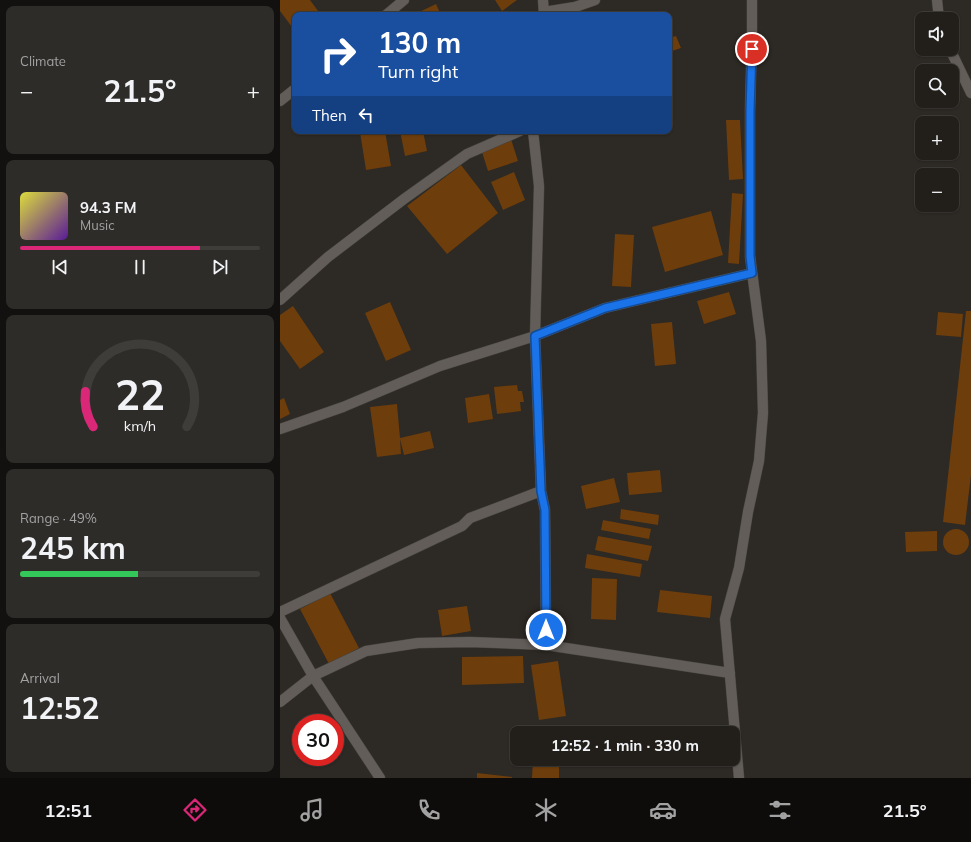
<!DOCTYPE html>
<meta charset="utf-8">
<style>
:root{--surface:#221f1b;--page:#2e2c28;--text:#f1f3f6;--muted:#a2a2a3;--line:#3f3d3a;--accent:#db2777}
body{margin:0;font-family:Mulish,sans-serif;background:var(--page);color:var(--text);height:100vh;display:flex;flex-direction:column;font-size:15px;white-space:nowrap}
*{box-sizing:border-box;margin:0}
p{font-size:13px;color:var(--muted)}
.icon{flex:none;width:22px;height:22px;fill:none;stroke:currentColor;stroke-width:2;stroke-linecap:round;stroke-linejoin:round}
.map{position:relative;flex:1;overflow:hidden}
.side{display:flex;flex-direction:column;gap:6px;padding:6px;background:#13110f;width:280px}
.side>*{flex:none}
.top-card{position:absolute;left:12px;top:12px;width:380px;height:122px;border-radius:8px;box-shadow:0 1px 3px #0004,0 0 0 1px var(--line);background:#1a4fa0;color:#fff;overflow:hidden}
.controls{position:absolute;left:635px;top:12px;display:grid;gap:8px}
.controls a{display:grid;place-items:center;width:44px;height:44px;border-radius:8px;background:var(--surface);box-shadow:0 1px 3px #0004,0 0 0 1px var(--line);font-size:20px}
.speed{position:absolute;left:12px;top:714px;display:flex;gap:8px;font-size:20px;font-weight:700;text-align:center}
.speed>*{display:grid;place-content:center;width:52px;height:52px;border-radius:50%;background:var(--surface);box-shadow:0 1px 3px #0004,0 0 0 1px var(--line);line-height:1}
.speed .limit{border:6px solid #d22;background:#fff;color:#111}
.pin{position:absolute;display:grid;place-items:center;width:34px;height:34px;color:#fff;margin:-17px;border:2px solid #fff;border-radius:50%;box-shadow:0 1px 4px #0007}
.me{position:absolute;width:44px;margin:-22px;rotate:0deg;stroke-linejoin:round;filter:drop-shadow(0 0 3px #0008)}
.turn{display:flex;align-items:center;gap:14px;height:84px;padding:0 20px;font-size:18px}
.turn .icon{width:52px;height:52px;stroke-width:2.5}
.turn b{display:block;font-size:28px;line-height:34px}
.then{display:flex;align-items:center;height:38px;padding:0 20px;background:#0003;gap:8px;font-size:15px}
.big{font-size:30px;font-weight:700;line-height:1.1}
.side .tile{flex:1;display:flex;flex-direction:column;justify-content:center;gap:6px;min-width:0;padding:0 14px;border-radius:8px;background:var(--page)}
.side .dial{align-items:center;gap:0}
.dial svg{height:104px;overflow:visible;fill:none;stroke:var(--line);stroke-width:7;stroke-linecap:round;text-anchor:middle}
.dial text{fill:var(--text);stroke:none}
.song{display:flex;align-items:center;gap:12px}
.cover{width:48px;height:48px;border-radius:6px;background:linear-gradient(135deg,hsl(60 70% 55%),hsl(270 70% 35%))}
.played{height:4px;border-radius:2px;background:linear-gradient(90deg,var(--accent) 75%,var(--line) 75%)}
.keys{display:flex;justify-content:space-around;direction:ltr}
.heat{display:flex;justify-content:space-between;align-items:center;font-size:22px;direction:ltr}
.charge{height:6px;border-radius:3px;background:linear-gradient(90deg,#34c759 49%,var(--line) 0)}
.trip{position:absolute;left:230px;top:726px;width:230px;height:40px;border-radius:8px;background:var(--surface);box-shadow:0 1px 3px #0004,0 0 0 1px var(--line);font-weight:700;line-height:40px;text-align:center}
.tabs{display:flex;height:64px;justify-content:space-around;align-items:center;background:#0e0c0b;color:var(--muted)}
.tabs .icon{width:28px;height:28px}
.tabs .selected{color:var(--accent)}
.tabs b{font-size:18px;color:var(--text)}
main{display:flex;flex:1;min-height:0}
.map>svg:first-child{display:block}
</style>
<main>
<section class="side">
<div class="tile"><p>Climate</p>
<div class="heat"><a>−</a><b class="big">21.5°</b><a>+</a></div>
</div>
<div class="tile">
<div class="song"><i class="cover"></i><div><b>94.3 FM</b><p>Music</p></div></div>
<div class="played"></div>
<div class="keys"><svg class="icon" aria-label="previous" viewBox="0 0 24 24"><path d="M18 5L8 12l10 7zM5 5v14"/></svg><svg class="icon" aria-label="pause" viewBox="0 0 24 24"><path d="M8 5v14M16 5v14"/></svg><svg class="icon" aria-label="next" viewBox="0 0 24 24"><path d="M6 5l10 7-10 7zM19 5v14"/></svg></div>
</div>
<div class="tile dial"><svg viewBox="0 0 100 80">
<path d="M14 69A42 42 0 1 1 86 69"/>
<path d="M14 69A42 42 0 0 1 8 42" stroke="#db2777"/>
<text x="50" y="56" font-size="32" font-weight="700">22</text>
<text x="50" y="72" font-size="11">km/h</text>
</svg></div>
<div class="tile"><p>Range · 49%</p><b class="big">245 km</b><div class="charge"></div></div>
<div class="tile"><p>Arrival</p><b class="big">12:52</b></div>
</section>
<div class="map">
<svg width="691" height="778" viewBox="0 0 691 778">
<rect width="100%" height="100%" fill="#2d2924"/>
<!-- building -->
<path fill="#6d3d0c" d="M0,0H30L41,15H15V31L0,11Z
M215,0H237L222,11Z
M156,4L161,15H133Z
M396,36L401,48L389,52V38Z
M446,120H460L463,179L449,180Z
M86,131H105L111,166L86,170L80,132Z
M120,131H143L147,151L125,156Z
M231,139L238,161L208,171L201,149Z
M181,165L218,213L167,254L127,206Z
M234,172L245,200L223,210L211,182Z
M452,193L463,194L459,264L448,263Z
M431,211L443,255L385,272L372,227Z
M335,234L354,235L351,287L332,286Z
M449,292L456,314L424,324L417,301Z
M110,302L131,350L106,361L85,313Z
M13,306L44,352L20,369L0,341V315Z
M686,311H691V475L685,525L663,522Z
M658,312L683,314L681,337L656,335Z
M392,322L396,364L375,366L371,324Z
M237,385L238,391H242L244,402H240L241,411L217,414L214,387Z
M209,394L213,419L188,423L185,398Z
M4,398L10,414L0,419V400Z
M117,404L120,438L150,431L154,448L124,455L120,439L121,454L97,457L90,407Z
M380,470L382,492L349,495L347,473Z
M334,478L340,502L306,509L301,486Z
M341,509L379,515L378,525L340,519Z
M323,520L371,529L369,539L321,530Z
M663 542a13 13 0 1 1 26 0a13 13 0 1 1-26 0Z
M657,531V551L626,552L625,532Z
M318,536L372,546L368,561L315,550Z
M307,554L362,564L360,577L305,568Z
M312,578L337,579L336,620L311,619Z
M380,590L432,596L430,618L377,612Z
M50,593L79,648L49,664L20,609Z
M187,606L191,631L162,636L158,610Z
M243,656L244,683L182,685V657Z
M278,661L286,716L259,720L251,665Z
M253,759H279V778H252Z
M197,773L232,777V778H197Z"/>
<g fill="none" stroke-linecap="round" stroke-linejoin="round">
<!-- minor casing -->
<g stroke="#474440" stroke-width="11">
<path id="minor" d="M263,0L264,15
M657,0L659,19
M264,12L295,7L315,0
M106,15L124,0
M670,49L691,93
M0,101L15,89
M253,131L259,186L255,336L261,491L265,510L266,645
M0,300L48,257L124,199L187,154L240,131
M0,429L63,407L160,366L255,336L325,308L472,273
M0,612L182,526L190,518L261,491
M0,618L33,676L100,778
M0,702L33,676L86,651L138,643L190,642L266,645L450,673
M459,778L445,619L459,568L468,512L479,461L483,413L481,341L470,256V111L472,34V0"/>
</g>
<!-- minor -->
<use href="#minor" stroke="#625d58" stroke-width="10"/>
</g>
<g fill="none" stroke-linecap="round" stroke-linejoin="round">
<!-- route casing -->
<g stroke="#114b97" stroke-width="10">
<path id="route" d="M266,630L265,510L261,491L255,336L325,308L472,273L470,256V111L472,49"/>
</g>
<!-- route -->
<use href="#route" stroke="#1a73e8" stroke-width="7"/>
</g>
</svg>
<div class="controls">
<a><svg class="icon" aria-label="sound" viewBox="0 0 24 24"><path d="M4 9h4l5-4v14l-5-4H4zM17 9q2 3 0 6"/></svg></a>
<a><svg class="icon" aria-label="search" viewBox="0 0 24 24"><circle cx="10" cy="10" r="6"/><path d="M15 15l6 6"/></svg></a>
<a>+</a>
<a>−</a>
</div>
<div class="speed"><div class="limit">30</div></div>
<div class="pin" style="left:472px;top:49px;background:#d93025"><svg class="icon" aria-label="arrive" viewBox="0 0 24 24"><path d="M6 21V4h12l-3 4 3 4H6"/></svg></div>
<svg class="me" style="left:266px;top:630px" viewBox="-20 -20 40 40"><circle r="17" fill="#1a73e8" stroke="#fff" stroke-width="3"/><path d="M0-11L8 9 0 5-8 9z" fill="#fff"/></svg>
<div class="trip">12:52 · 1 min · 330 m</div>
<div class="top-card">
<div class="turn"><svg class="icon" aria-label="right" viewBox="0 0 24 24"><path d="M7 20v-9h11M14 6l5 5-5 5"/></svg><div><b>130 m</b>Turn right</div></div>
<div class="then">Then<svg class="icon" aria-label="left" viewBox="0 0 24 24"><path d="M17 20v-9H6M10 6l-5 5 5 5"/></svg></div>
</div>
</div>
</main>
<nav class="tabs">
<b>12:51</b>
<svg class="icon selected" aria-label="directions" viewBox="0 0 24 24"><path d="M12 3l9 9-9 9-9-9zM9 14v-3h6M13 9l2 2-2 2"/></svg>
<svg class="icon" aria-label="music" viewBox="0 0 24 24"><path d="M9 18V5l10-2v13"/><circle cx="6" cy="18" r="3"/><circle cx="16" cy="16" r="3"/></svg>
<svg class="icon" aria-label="phone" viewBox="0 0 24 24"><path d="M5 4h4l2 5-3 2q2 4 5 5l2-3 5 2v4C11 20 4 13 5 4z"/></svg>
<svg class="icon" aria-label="climate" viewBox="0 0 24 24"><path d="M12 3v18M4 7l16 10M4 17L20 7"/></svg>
<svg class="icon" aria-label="car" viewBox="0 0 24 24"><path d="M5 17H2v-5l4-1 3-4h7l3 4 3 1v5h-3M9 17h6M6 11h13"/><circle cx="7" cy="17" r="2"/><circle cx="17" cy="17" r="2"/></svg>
<svg class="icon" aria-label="filters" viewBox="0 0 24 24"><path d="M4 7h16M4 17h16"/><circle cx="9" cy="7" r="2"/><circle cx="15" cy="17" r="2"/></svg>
<b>21.5°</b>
</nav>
